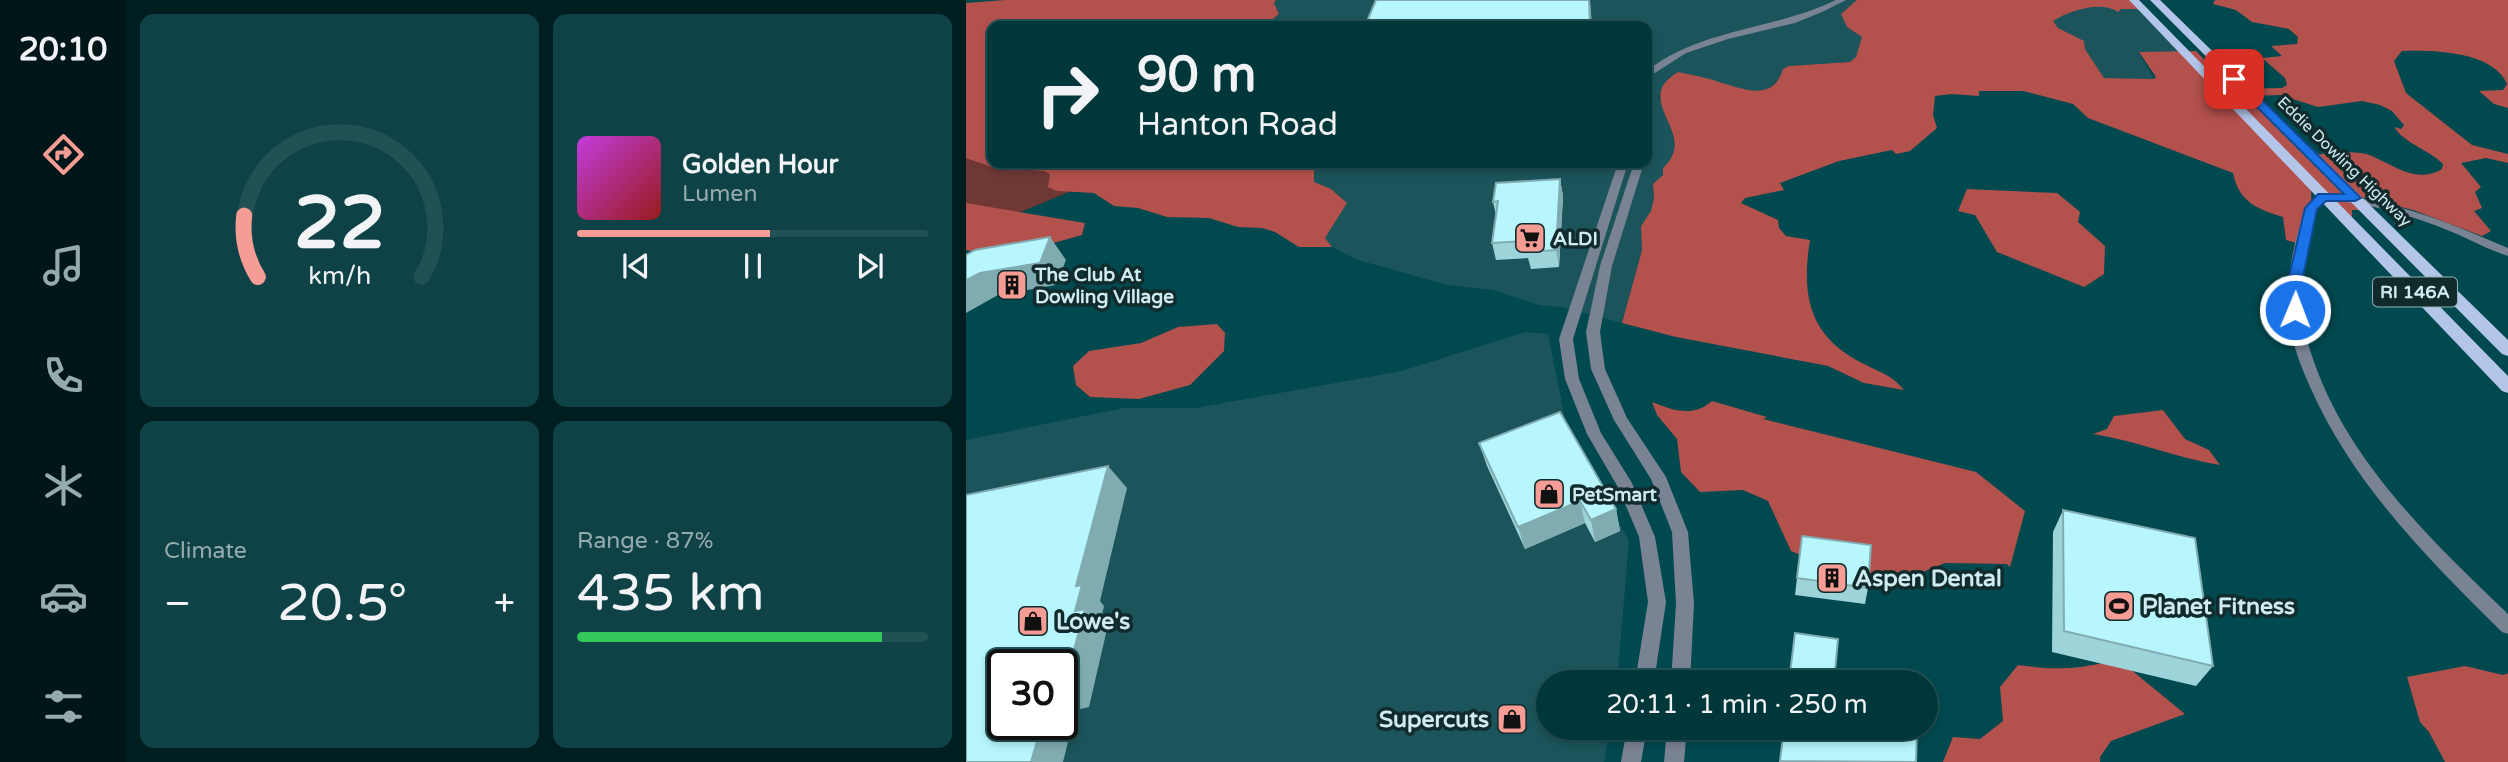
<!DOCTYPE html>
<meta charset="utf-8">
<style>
:root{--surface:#00373b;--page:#0e4246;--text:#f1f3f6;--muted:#95acaf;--line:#225155;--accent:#f59c95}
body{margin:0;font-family:"Varela Round",sans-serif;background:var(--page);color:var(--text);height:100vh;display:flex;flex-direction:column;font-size:26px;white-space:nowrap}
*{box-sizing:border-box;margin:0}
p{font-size:23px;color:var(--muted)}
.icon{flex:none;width:38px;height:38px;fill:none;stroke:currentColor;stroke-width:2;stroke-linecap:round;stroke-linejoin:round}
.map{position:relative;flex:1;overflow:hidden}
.sheet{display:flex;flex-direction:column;gap:14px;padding:14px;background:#001e20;width:840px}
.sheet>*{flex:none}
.top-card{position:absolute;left:21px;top:21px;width:665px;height:147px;border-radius:14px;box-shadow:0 4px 10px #0003,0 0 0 2px var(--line);background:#00373b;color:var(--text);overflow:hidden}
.speed{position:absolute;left:21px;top:649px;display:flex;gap:14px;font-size:35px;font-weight:700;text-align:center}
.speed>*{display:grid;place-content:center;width:91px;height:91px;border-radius:50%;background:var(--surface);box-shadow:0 4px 10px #0003,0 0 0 2px var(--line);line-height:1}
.speed .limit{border:4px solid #111;border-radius:10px;background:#fff;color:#111}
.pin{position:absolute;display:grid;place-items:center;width:60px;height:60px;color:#fff;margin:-30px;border-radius:14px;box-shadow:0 4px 10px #0006}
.me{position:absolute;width:77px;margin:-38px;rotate:1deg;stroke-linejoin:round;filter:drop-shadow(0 0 5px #0008)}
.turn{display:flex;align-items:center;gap:24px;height:147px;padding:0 35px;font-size:32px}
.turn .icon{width:91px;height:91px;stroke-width:2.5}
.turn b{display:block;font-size:49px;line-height:60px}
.big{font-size:52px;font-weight:600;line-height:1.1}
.sheet .widget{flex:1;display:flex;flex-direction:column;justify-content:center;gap:10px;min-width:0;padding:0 24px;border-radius:14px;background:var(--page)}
.sheet .dial{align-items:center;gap:0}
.dial svg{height:182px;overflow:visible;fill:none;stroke:var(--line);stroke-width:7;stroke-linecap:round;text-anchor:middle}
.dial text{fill:var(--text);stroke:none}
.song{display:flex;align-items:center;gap:21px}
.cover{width:84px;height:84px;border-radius:10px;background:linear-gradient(135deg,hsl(290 70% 55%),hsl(0 70% 35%))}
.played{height:7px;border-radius:4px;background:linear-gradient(90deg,var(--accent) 55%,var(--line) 55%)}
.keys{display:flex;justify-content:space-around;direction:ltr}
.heat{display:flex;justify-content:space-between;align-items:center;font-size:38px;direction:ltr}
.charge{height:10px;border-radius:5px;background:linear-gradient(90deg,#34c759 87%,var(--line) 0)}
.sheet .tiles{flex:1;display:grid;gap:14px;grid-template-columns:repeat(2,1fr)}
.trip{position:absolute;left:570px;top:670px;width:402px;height:70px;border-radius:35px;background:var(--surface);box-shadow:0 4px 10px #0003,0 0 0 2px var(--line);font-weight:600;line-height:70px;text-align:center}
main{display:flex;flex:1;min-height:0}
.menu{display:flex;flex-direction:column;width:126px;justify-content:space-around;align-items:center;background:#001618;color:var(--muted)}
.menu .icon{width:49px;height:49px}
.menu .on{color:var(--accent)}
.menu b{font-size:32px;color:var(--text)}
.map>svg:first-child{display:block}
</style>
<main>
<nav class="menu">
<b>20:10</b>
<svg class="icon on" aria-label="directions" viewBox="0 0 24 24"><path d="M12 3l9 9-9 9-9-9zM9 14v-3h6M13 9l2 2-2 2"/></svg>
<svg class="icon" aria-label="music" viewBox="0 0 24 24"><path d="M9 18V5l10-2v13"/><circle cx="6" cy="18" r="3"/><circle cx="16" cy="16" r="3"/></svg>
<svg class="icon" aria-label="phone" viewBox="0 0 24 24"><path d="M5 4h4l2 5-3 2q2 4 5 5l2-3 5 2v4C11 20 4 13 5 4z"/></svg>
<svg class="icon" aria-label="climate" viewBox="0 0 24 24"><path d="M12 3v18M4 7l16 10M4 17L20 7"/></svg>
<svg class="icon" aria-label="car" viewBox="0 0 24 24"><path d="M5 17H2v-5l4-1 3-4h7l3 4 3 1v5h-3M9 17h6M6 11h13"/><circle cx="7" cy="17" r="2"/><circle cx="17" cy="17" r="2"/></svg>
<svg class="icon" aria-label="filters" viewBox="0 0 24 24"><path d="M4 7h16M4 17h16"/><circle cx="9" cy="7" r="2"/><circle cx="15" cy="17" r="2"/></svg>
</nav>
<section class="sheet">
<div class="tiles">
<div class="widget dial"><svg viewBox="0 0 100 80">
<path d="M14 69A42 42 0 1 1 86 69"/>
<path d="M14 69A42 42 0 0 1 8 42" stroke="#f59c95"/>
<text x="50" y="56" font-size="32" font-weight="700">22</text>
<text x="50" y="72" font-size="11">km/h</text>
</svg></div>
<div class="widget">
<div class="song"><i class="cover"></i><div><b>Golden Hour</b><p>Lumen</p></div></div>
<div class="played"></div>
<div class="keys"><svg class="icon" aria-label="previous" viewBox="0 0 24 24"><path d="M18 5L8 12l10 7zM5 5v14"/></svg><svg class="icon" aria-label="pause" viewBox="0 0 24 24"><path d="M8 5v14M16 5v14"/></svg><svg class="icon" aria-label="next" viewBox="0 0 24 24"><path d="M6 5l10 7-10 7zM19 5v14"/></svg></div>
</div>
<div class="widget"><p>Climate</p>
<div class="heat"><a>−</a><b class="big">20.5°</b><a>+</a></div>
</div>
<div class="widget"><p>Range · 87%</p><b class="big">435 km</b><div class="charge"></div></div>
</div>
</section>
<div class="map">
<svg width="1542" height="762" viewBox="0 0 1542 762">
<rect width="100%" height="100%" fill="#00494f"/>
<!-- built -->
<path fill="#1b555b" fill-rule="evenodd" d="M310,0H891L885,7L881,27L896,37V44L890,57L884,62L824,66L803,89L796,91L780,92L712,72L702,78L692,96L705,126L709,149L705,161L697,168V175L687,184L688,198L686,211L675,225L676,250L656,323L596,307L573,305L527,290L481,285L392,260L366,247L358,239L381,203L365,189L348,182L346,166L348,163H681V26H298L313,14L308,3Z
M1131,6L1178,9L1219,51L1173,53L1188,79L1138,78L1119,49L1117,41L1092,28L1087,21L1106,8Z
M559,332L582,334L601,428L663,541L651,682H583V728H644L638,762H0V440L158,408H230L436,371ZM37,665H96V724H37Z"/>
<!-- green -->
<path fill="#6f3835" d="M0,53L26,163H172L0,235Z"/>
<!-- forest -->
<path fill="#b3514d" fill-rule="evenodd" d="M39,0H310L308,3L313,14L298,26H26V163H348V182L365,189L381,203L359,238L366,247H333L309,232L296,228L272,227L243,218L201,217L172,208L148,206L128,193L91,191L82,187L84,174L78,171L26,167L0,158V3Z
M891,0H1170L1178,9H1155L1152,12C1135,0 1103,11 1087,21L1092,28L1118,41L1119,49L1138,78L1188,79L1190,77L1173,52L1230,51L1266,89L1316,88L1321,85L1319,78L1296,58L1316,56L1305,46L1331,44L1332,37L1323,29L1286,22L1270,10L1247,4L1249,0H1542V108L1528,104L1513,91L1537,90L1541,84C1527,51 1467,50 1436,51L1428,61L1440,93L1506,145L1542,154V163L1520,158L1495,163L1515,187L1509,192L1516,208L1508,211L1525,231L1516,236L1447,210L1394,197L1399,210H1386V224L1345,188L1346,224L1340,246L1320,240L1317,217C1291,209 1273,202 1267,173L1122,118L1107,104L1057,91H1013V96L986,94L969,96L967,115L971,128L944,151L930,154L926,150L873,161L814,183L818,190L779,198L775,203L812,220L813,228L820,236L844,240C835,296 843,337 898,364C915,373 926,375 938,390L898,383L862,366L710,337L656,323L676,250L675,226L685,211L688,198L687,184L697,175V168C735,133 663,101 712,72C727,75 742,78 756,83C780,90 807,101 817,69L823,66L884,62L890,57L896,37L881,27L875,14ZM1314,95L1352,107L1396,101L1414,105L1426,111L1438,125L1435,129L1428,127C1439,144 1462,149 1477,164L1476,169C1450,184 1429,166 1406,156C1390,149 1363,154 1346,155L1287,96Z
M1001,189L1091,193L1114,212L1112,222L1139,246L1138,274L1118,287L1031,252L1009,215L992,211Z
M0,203L119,223L116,235L34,258L0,250Z
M251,324L259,333L258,351L224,385L173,399L124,397L110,385L107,366L123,351L175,343L212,327Z
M746,401L801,417L797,419L1010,472L1059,511L1044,567L1041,564L979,563L942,578L883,575L825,551L802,501L777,490L734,492L715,472L711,439L691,415L686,402C706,410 727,418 746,401Z
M1197,410L1219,439L1243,450L1254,465C1211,458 1171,441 1127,434L1141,429L1148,416Z
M1152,659L1219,714L1145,741L1134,757V762H977L987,737L1014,739L1037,721L1034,687L1052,665C1091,670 1114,670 1152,659Z
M1499,666L1537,675L1542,673V762H1479L1463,732L1454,722L1441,677Z"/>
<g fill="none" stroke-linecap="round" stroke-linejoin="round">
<!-- street -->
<path fill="#7a8394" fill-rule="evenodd" d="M870,0H880L856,12L829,23L762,39L720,53L681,78V71C735,28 809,30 870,0Z
M652,163H662L607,339L613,379L635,433L666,483L689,537L700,602L688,682H669L682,602L673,537L653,489L621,434L599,379L593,339Z
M668,163H678L646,266L634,332L639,369L661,418L700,477L722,532L728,604L724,682H705L710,604L706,532L685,479L648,420L625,369L620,332L634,266Z
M1357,194C1423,198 1482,222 1542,248V256C1523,250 1505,240 1486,232C1445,215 1404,203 1359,200C1342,213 1343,239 1339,259C1336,278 1333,298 1335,317C1337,330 1341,341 1345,353C1379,459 1464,539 1542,614V634L1536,632C1462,559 1388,485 1345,389C1335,367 1325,342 1323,318C1319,284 1327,243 1338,212L1345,201Z
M661,728H681L675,762H655Z
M701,728H721L718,762H698Z"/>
<!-- primary -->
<path fill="#b3c5e9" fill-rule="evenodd" d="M1163,0H1173L1542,376V393L1536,391Z
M1184,0H1194L1542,340V356L1536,354Z"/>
</g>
<!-- wall -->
<path fill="#9dd4da" d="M594,179L597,196L593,267L565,269L562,258L530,260L526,243L530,215L527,202Z
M513,443L650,509L654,531L629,542L619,523L559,549L521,466Z
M1097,510L1247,666L1230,686L1086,652L1087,532Z
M836,536L902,588L899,604L829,595Z"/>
<!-- shaded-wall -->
<path fill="#80acb1" d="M623,0H624L626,26H624Z
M594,179L597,196L593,267L590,250Z
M84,237L100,260L90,285L32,295L0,313V280Z
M142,466L161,488L134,601L138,606L134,623L141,629L123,707L110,710L97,762H65L76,724H96V688L109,611L110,586Z
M614,501L619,523L559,549L552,527Z
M650,509L654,531L629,542L625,520Z"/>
<!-- building -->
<path fill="#b7f6fd" stroke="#80acb1" stroke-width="2" d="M410,0H623L624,26H399Z
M594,179L590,250L561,252L562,241L526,243L532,201L527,202L530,183Z
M84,237L74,263L14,273L0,280V255L9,250Z
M594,412L650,509L625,520L614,501L552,527L513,443Z
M142,466L110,586L116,585L109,611L119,609L98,687L96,688V665H37V724H76L65,762H0V495Z
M1097,510L1229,538L1247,666L1098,631Z
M836,536L905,545L902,588L831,578Z
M829,633L872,639L868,682H823Z
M818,728H951L950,762L814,761Z"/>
<!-- route -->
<path fill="#1a73e8" stroke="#114b97" stroke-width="2" d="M1265,76H1272L1395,198L1389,201H1360L1351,209L1337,277L1335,313H1324L1322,310L1323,277L1339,208L1352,194H1378L1265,81Z"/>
<!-- icons -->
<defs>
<g id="supermarket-square" transform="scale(1.575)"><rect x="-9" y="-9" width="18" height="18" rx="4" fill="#f59c95" stroke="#112b2d"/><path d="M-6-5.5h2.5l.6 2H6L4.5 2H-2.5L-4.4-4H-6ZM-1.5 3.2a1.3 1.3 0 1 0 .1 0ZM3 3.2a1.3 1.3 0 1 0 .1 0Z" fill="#111"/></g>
<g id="building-square" transform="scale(1.575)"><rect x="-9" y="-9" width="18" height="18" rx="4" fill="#f59c95" stroke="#112b2d"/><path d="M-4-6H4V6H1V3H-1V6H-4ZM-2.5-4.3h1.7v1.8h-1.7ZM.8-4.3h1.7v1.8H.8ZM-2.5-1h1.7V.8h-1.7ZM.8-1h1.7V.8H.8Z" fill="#111"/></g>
<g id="shop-square" transform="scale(1.575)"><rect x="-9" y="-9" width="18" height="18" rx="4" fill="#f59c95" stroke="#112b2d"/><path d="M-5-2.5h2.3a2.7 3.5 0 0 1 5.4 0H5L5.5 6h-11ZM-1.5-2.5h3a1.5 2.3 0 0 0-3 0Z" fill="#111"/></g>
<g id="stadium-square" transform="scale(1.575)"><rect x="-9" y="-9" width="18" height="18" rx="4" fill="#f59c95" stroke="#112b2d"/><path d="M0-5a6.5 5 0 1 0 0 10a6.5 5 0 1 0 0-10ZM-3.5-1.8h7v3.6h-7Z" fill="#111"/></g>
</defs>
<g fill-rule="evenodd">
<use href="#supermarket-square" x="564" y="238"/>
<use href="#building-square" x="46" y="285"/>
<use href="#shop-square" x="583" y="494"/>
<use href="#building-square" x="866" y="578"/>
<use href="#stadium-square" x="1153" y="606"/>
<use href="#shop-square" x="67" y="621"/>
<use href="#shop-square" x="546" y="719"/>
</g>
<g text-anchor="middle" stroke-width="7" stroke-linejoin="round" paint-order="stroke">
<!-- far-street labels -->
<g font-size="16" fill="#ceecef" stroke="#112b2d">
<text transform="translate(1379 161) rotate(44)" y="6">Eddie Dowling Highway</text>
</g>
<!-- shield labels -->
<rect fill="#112b2d" stroke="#95b2b5" stroke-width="2" x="1407" y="277.5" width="84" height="29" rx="5"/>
<g font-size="18" font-weight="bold" fill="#ceecef">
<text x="1449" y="298">RI 146A</text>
</g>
<!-- poi labels -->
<g font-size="19" font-weight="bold" fill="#ceecef" stroke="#112b2d" text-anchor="start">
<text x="587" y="245">ALDI</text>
<text x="69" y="281">The Club At<tspan x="69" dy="22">Dowling Village</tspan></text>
<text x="606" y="501">PetSmart</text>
</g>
<!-- near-poi labels -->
<g font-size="23" font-weight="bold" fill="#ceecef" stroke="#112b2d" text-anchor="start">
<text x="889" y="586">Aspen Dental</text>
<text x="1176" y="614">Planet Fitness</text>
<text x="90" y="629">Lowe's</text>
<text x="523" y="727" text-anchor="end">Supercuts</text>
</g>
</g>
</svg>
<div class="speed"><div class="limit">30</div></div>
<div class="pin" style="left:1268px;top:79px;background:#d93025"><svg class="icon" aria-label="arrive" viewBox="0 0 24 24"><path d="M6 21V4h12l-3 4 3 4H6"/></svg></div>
<svg class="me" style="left:1329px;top:310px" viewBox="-20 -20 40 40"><circle r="17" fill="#1a73e8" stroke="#fff" stroke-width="3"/><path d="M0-11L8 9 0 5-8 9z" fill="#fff"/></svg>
<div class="trip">20:11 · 1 min · 250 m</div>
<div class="top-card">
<div class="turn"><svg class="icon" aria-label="right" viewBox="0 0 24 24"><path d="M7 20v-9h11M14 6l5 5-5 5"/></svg><div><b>90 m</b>Hanton Road</div></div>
</div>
</div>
</main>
